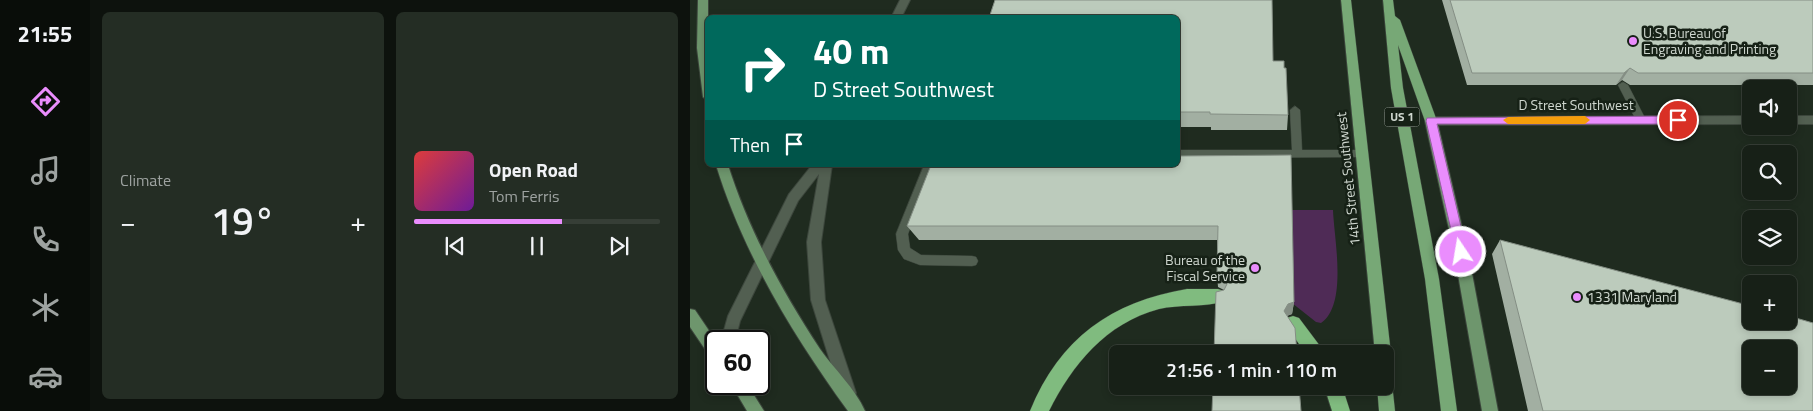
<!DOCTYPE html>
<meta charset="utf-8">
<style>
:root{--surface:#172017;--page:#242d24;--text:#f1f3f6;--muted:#9ea3a1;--line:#363e36;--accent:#ea8dfd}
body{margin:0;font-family:"Titillium Web",sans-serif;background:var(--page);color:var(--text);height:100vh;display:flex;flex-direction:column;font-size:19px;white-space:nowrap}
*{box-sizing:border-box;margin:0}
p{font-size:16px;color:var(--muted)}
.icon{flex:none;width:28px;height:28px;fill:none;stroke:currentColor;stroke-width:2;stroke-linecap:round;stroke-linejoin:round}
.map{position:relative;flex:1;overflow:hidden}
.details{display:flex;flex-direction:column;gap:12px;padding:12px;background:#0d120d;width:600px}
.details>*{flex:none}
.banner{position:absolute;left:15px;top:15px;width:475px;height:152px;border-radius:8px;box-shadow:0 2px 8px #0003,0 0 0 1px var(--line);background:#00695c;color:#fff;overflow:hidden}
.buttons{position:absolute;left:1052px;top:80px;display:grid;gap:10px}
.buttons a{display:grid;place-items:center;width:55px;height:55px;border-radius:8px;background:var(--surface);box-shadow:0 2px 8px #0003,0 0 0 1px var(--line);font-size:25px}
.speed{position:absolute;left:15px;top:330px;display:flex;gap:10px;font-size:25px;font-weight:700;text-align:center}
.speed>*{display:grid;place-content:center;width:65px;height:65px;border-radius:50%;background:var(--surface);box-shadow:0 2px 8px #0003,0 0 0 1px var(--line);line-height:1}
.speed .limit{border:2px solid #111;border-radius:8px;background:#fff;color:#111}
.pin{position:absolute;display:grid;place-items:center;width:42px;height:42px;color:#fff;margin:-21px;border:2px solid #fff;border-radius:50%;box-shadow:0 1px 5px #0007}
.me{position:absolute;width:55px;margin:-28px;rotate:348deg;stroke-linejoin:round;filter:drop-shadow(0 0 4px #0008)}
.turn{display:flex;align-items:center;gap:18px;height:105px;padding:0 25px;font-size:22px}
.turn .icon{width:65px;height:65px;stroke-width:2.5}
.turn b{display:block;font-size:35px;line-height:42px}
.then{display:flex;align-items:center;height:48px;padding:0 25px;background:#0003;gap:10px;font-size:19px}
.big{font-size:38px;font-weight:600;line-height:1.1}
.details .tile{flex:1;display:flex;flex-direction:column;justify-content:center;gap:8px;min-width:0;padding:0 18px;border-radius:8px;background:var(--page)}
.song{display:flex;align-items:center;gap:15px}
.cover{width:60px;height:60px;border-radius:8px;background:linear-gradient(135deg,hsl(0 70% 55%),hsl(280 70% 35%))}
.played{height:5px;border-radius:2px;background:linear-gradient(90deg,var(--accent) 60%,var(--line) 60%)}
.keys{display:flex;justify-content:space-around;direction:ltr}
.heat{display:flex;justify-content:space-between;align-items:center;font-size:28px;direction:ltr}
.details .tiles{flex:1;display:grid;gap:12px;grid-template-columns:repeat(2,1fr)}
.trip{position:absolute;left:419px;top:345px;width:285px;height:50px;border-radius:8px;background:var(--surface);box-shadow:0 2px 8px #0003,0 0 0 1px var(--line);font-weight:600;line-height:50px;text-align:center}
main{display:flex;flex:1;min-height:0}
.menu{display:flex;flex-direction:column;width:90px;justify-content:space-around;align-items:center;background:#090d09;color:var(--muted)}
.menu .icon{width:35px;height:35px}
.menu .selected{color:var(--accent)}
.menu b{font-size:22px;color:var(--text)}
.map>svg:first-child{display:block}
</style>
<main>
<nav class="menu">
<b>21:55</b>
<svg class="icon selected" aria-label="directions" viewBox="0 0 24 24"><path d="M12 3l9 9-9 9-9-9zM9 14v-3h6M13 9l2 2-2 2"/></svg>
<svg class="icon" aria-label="music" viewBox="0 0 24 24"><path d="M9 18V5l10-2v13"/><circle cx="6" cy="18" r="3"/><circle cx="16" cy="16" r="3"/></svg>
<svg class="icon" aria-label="phone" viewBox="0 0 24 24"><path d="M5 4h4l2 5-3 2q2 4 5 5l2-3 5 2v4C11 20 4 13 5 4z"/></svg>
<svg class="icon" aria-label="climate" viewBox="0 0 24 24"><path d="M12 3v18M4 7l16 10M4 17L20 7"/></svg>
<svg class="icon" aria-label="car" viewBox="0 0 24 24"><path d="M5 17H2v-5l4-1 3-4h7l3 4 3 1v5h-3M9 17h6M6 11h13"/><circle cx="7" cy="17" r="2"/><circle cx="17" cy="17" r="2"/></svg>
</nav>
<section class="details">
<div class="tiles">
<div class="tile"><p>Climate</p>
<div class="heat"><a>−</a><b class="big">19°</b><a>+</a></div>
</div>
<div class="tile">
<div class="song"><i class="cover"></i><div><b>Open Road</b><p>Tom Ferris</p></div></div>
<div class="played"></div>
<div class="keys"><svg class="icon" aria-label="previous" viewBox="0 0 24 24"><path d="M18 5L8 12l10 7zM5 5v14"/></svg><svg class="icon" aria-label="pause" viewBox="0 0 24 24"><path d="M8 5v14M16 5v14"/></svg><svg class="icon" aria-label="next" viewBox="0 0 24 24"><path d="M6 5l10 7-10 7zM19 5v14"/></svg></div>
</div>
</div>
</section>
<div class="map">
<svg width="1123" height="411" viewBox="0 0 1123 411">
<rect width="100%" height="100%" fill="#1f2b1f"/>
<!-- green -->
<path fill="#4f2b56" d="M600,210H643C644,238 658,305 631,323L626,322L602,303Z"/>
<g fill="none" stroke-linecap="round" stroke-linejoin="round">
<!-- service casing -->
<g stroke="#3c463c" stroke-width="1">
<path id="service" d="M933,82L938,85L956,120L955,123H947L946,120L928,85Z
M605,106L610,110L612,150H673L677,151L678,154L677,157L488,158V150H602L600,110Z
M234,165H244L218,234L220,248L231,255L282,256L286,257L288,261L286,265L282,266L230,265L214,259L208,250L206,234Z"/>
</g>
<!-- tertiary casing -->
<g stroke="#3c463c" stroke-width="2">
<path id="tertiary" d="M1061,116V124L741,125L735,121L741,117Z
M1099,116H1123V124H1099Z"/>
</g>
<!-- secondary casing -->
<g stroke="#3c463c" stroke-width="2">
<path id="secondary" d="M210,0H220L211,18H201Z
M122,165H142L131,242L135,300L166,393L163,398L158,400L153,398L150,393L121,300L117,242L129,174L108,201L50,321L45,341H31L38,316L99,194Z"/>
</g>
<!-- primary casing -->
<g stroke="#3c463c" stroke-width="2">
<path id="primary" d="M8,0H18V101L13,97L7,48Z
M741,117L747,121L778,252L808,411H792L764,252L735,121Z
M26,165H38C59,231 92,291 130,349C144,369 165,388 175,411H158C103,335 54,255 26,165Z
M0,309L5,310L26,341V360L21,358L0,327Z
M41,384H57L74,411H57Z"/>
</g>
<!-- trunk casing -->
<g stroke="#3c463c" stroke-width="1">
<path id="trunk" d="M651,0H661L701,354L699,359L695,361V354H685Z
M693,0H703L705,16L710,20L747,121L741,126L735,121L708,45L713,88L749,279L767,411H751L735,279L701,88Z
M695,372L701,374L705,411H689L687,386H695Z"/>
</g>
<!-- motorway casing -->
<g stroke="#3c463c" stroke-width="1">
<path id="motorway" d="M497,289H528L534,291L536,296L534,301C515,308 489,304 469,309C416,323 382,365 359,411H340C370,338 421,302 497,289Z
M603,316L609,318L636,354H616L595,324L597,318Z
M634,386H652L660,411H642Z"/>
</g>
<!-- service -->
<use href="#service" fill="#525f51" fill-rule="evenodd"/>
<!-- tertiary -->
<use href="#tertiary" fill="#525f51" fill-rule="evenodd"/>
<!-- secondary -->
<use href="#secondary" fill="#525f51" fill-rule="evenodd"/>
<!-- primary -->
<use href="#primary" fill="#6e966d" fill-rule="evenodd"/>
<!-- trunk -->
<use href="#trunk" fill="#77a876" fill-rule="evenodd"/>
<!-- motorway -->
<use href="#motorway" fill="#80bb7f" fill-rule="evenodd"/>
</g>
<!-- wall -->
<path fill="#a2afa2" d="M752,0H1123V85H940L932,80L926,85H777Z
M488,18L583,61L594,68L598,115L597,130H521V127H488Z
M488,165L604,302L602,314L597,316L534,290L528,287L527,274V240H229L217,226Z
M810,240L1123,411H838L802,254Z"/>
<!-- shaded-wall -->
<path fill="#848e84" d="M940,68L932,80L926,85L934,73Z
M604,302L602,314L596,316L594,311L598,304Z"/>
<!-- building -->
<path fill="#bccbbc" stroke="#848e84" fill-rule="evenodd" d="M305,0H582L583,61H594V68H596L598,115L520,114V112H488V18H299Z
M760,0H1123V73H948L940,68L934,73H782Z
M601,155L604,302L598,304L594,311L605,328L607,354H524L526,292L534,290L537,284L535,277L527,274L528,226H217L241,165H488V156Z
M810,240L1061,306V321H1099V316L1123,323V411H853ZM1061,349H1099V386H1061Z
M523,386H609L611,411H522Z"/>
<!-- route -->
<path fill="#ea8dfd" stroke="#985ca4" d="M988,116L993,120L988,124H747L777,252L775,256H767L736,121L737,118Z"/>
<!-- slow -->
<path fill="#f59e0b" d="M895,116L900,120L895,124H818L813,120L818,117Z"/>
<!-- markers -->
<g fill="#ea8dfd" stroke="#162116" stroke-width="2">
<circle cx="943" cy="41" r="5"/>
<circle cx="565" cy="268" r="5"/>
<circle cx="887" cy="297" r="5"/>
</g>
<g text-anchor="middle" stroke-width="5" stroke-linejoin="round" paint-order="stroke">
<!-- shield labels -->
<rect fill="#162116" stroke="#98a098" stroke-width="1" x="694.5" y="107.5" width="35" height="19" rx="4"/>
<g font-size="12" font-weight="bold" fill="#cfd7cf">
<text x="712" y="121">US 1</text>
</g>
<!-- poi labels -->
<g font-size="14" fill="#cfd7cf" stroke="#162116" text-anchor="start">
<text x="953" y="38">U.S. Bureau of<tspan x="953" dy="16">Engraving and Printing</tspan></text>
<text x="555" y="265" text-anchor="end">Bureau of the<tspan x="555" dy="16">Fiscal Service</tspan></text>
<text x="897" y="302">1331 Maryland</text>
</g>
<!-- street labels -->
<g font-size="14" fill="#cfd7cf" stroke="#162116">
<text x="886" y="110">D Street Southwest</text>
<text transform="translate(658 179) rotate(-96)" y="5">14th Street Southwest</text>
</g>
</g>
</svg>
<div class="buttons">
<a><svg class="icon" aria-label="sound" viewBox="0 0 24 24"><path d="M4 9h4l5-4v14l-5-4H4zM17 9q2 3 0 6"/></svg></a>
<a><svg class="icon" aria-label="search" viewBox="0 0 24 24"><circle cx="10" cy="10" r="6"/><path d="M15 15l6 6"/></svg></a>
<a><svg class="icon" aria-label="layers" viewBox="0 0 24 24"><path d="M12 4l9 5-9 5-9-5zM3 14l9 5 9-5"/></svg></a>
<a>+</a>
<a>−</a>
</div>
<div class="speed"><div class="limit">60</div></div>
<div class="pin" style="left:988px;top:120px;background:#d93025"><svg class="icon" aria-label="arrive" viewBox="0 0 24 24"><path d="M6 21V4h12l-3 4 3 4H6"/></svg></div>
<svg class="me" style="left:771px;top:252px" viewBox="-20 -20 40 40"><circle r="17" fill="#ea8dfd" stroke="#fff" stroke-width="3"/><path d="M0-11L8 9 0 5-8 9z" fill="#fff"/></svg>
<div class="trip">21:56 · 1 min · 110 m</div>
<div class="banner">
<div class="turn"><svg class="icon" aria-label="right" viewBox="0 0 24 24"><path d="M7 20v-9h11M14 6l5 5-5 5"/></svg><div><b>40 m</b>D Street Southwest</div></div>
<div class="then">Then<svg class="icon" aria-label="arrive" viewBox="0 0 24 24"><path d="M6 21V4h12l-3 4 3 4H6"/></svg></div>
</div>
</div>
</main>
